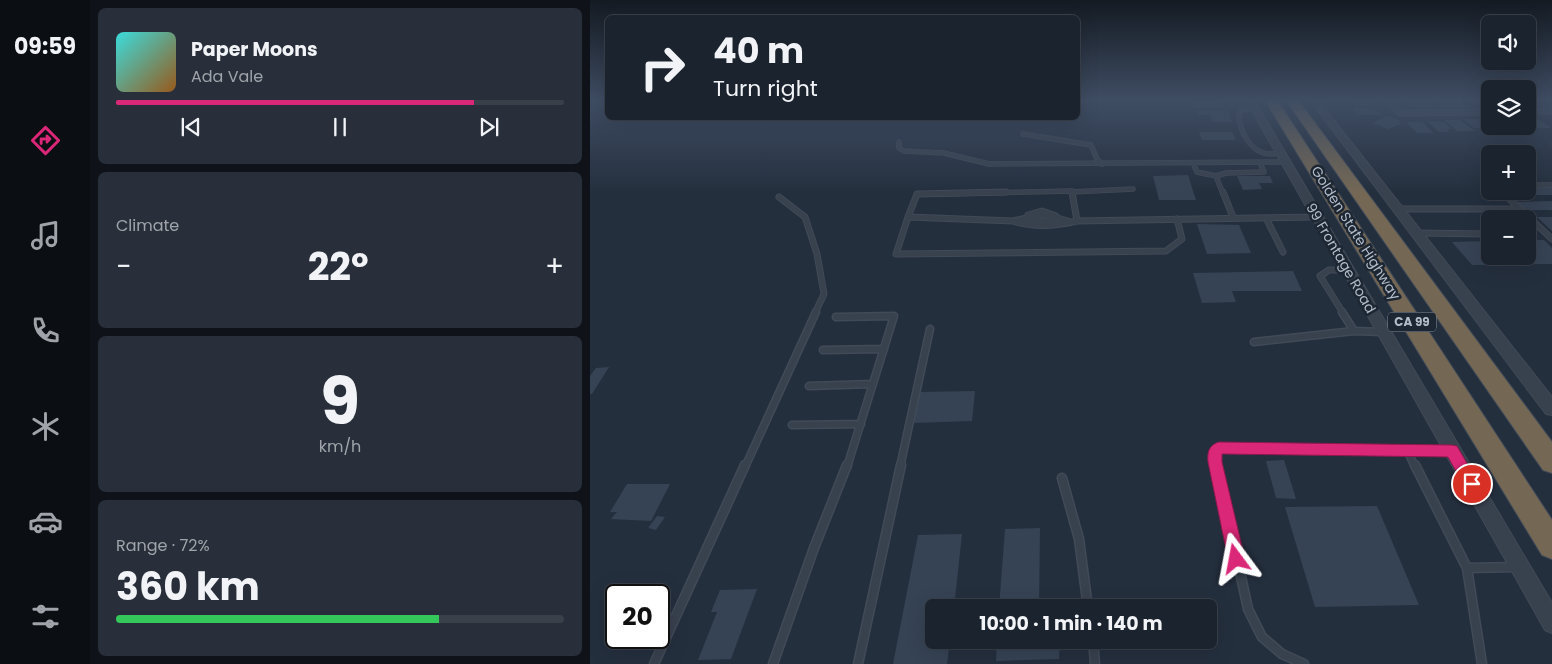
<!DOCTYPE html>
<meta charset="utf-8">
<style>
:root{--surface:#1b232e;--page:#282f3a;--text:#f1f3f6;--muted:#a0a4aa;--line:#39404a;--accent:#db2777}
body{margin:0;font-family:Poppins,sans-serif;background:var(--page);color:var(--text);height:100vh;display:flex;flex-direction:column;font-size:19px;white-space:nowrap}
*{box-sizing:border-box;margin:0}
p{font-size:16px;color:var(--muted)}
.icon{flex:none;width:28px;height:28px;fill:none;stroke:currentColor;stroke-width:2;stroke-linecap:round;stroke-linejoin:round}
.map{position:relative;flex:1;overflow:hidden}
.panel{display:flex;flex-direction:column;gap:8px;padding:8px;background:#0f1319;width:500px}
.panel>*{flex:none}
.hud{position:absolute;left:15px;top:15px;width:475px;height:105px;border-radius:8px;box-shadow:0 5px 20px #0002,0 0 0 1px var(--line);background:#1b232e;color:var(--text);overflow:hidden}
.controls{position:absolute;left:891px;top:15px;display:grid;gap:10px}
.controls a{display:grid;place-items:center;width:55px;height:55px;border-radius:8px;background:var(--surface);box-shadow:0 5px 20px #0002,0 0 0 1px var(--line);font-size:25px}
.speed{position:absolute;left:15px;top:584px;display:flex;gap:10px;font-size:25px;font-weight:700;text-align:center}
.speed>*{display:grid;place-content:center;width:65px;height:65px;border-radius:50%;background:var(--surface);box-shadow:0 5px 20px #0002,0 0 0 1px var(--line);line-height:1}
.speed .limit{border:2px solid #111;border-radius:8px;background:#fff;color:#111}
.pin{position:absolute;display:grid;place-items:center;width:42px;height:42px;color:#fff;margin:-21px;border:2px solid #fff;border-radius:50%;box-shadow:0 1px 5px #0007}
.me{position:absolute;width:55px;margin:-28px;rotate:347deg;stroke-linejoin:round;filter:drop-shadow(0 0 4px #0008)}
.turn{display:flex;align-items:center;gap:18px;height:105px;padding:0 25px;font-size:22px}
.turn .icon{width:65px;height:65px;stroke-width:2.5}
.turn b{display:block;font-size:35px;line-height:42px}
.big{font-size:38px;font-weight:700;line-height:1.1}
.panel .card{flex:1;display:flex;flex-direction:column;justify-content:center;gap:8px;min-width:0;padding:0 18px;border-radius:8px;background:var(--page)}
.panel .dial{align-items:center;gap:0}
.dial b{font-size:65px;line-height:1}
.song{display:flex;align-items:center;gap:15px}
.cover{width:60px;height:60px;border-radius:8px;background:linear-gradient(135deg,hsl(180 70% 55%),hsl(30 70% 35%))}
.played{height:5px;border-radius:2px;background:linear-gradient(90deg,var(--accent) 80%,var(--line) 80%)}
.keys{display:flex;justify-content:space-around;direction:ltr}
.heat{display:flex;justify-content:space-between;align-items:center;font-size:28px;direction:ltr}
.charge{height:8px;border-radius:4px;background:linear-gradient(90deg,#34c759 72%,var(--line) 0)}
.trip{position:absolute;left:335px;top:599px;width:292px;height:50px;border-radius:8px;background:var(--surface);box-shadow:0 5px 20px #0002,0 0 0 1px var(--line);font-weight:700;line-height:50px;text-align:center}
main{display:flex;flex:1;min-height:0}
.dock{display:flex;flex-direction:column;width:90px;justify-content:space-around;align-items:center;background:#0b0e12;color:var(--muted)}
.dock .icon{width:35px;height:35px}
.dock .active{color:var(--accent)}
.dock b{font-size:22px;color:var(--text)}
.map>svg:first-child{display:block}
</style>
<main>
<nav class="dock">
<b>09:59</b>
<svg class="icon active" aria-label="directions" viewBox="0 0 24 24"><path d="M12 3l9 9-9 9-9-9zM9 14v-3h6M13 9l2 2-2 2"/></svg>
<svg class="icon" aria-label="music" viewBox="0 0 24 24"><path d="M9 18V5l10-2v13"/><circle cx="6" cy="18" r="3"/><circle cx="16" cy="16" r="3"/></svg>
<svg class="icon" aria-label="phone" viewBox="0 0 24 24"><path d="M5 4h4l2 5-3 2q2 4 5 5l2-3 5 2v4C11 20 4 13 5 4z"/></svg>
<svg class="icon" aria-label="climate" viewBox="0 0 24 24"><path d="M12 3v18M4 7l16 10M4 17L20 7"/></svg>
<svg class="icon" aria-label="car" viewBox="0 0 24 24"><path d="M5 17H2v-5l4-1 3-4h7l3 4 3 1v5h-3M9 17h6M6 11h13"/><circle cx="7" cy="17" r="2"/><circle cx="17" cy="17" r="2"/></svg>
<svg class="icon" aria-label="filters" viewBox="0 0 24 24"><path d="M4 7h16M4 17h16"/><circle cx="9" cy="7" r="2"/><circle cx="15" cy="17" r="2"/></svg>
</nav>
<section class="panel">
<div class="card">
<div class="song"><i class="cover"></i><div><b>Paper Moons</b><p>Ada Vale</p></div></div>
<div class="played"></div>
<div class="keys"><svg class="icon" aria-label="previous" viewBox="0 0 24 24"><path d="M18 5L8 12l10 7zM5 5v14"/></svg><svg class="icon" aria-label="pause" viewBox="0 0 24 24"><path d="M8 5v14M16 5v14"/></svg><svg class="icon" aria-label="next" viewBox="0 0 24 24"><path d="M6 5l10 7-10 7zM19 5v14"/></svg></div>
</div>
<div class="card"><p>Climate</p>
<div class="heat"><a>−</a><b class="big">22°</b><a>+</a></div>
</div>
<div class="card dial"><b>9</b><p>km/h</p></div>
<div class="card"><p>Range · 72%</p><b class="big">360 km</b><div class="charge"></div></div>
</section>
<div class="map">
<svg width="962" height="664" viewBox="0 0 962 664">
<rect width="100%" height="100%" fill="#242f3e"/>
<!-- building -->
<path fill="#364354" d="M760,100H779L784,106H765Z
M814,100H837L845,107H822Z
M846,100H869L877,107H854Z
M601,101H630L633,107L603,108Z
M762,108H784L792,115H767Z
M607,110H636L643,122H623L620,115H609Z
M797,116L811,121L808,122L811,124L798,129L783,123Z
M873,119H890L902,128H884Z
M938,119L949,120L961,128H944L938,124Z
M854,120H870L885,131H867Z
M837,121L854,122L862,129H857L859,132H849Z
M816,122H832L844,133H827Z
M938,125L944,130L927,131L921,126Z
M901,126H918L924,130H907Z
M609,132H642L646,140H612Z
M598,175L606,200H569L563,176Z
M647,176H680L683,183H669L672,189L653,190Z
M962,187V195H920L916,191H938V188Z
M962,201V210H936L926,202Z
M947,217H962V231Z
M607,224L649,225L661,253L617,254Z
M938,240H954L962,248V264L882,265L862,242L900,241V256H938Z
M703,271L712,291H642L646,302L612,303L603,273Z
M19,367L2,394H0V376L6,368Z
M385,391L382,421L322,423L328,392Z
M694,460L706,499L686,498L676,461Z
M37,484H80L61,521L21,519L27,512H20Z
M787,506L829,605L725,607L695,507Z
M67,516L75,517L66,530L58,528Z
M450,528L449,608H409L415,529Z
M372,534L364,608H344V640H360L357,664H303L328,535Z
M167,589L141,659L108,660L127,612H121L130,590Z
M407,640H470L469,659L406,661Z"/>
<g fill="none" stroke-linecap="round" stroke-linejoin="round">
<!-- service-far3 casing -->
<g stroke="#414a57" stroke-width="5.5">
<path id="service-far3" d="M665,109L650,110C646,124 657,146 671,152C677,155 684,154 691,153
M433,134L501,145L507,159L512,164
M309,142V148L314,151L354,153L399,164L696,162
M603,163L607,172L626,176L636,173L674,172L670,163
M626,176L633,194
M938,185H962
M911,191L914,194
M481,192L543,189
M352,194L482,191V194"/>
</g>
<!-- service-far2 casing -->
<g stroke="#414a57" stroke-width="7">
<path id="service-far2" d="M482,192L487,221
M633,192L643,217
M912,192L962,239
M189,197L215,217L227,254L234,294L225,313
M808,209H929
M438,215L452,211L466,216
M318,217L327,194L416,192
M676,218L693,252
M476,221H423C445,228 464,226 487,221L727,217
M478,221L464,217L451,215L423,221L318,217L306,254L576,251L592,239L587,219
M827,233L900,234
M753,313L730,276L739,270H758"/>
</g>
<!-- service-far1 casing -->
<g stroke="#414a57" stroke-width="9">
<path id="service-far1" d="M752,312L764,331
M246,317L304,316L257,467
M664,342L764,331L793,332
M233,350L294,349
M219,386L283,384
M202,425L271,424
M817,450L825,467
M155,467L226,312
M310,467L340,329
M627,467L624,453L629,448L637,447L861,451"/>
</g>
<!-- service casing -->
<g stroke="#414a57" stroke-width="11">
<path id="service" d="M627,465L658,609L672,637L692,654L714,664
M825,465L877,568
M472,478L489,539L498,608
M503,640L505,664
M64,664L155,465
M183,664L224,548L257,465
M268,664L311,465
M892,664L877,568L927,567"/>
</g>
<!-- minor casing -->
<g stroke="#414a57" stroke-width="3">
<path id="minor" d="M794,100H801L812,111L895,110L883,100H890L900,108V114L810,115Z
M938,109H962V113H938Z"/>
</g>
<!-- tertiary casing -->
<g stroke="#414a57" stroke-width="2">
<path id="tertiary" d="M656,100H664L962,603V633L955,630Z
M720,100H728L962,397V415L956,414Z"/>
</g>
<!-- motorway casing -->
<g stroke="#434c59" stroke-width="2">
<path id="motorway" d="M675,100H687L962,520V559L952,555Z
M696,100H708L962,442V473L953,470Z"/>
</g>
<!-- service-far3 -->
<use href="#service-far3" stroke="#38414e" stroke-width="4"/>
<!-- service-far2 -->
<use href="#service-far2" stroke="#38414e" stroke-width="5"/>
<!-- service-far1 -->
<use href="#service-far1" stroke="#38414e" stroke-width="6"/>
<!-- service -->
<use href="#service" stroke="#38414e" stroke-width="8"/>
<!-- minor -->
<use href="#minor" fill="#38414e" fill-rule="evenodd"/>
<!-- tertiary -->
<use href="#tertiary" fill="#38414e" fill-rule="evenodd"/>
<!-- motorway -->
<use href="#motorway" fill="#746855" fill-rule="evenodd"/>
</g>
<!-- sky -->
<linearGradient id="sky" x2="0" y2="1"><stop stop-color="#141a22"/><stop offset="0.52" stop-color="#3f4d63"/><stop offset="1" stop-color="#3f4d63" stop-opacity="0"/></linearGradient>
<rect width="962" height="193" fill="url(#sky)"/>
<!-- route -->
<path fill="#db2777" stroke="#8e194d" d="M629,442L862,445L867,446L889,484L887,489L882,491L876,489L858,457L632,454V462L655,559L652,565L646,567L641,565L638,559L618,462C617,452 619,445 629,442Z"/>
<g text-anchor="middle" stroke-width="5" stroke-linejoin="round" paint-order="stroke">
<!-- shield labels -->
<rect fill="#1d2633" stroke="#878f9c" stroke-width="1" x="798" y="312.5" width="48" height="19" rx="4"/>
<g font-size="12" font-weight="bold" fill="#b4bcc9">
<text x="822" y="326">CA 99</text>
</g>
<!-- street labels -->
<g font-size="14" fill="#b4bcc9" stroke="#1d2633">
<text transform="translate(766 233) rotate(58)" y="5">Golden State Highway</text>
<text transform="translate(751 258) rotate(60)" y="5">99 Frontage Road</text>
</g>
</g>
</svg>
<div class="controls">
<a><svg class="icon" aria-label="sound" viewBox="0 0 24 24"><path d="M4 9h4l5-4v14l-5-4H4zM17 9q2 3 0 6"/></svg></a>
<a><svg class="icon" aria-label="layers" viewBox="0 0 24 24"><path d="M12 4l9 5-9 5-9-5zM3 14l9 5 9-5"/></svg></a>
<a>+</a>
<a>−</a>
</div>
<div class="speed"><div class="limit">20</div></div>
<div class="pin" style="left:882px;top:484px;background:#d93025"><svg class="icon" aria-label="arrive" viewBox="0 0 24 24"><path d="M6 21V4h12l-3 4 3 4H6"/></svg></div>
<svg class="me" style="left:646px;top:559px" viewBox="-20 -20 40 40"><path d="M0-17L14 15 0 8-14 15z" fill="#db2777" stroke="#fff" stroke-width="4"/></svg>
<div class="trip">10:00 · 1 min · 140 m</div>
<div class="hud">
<div class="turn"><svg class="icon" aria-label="right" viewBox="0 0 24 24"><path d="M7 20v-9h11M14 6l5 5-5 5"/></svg><div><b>40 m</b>Turn right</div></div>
</div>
</div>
</main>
